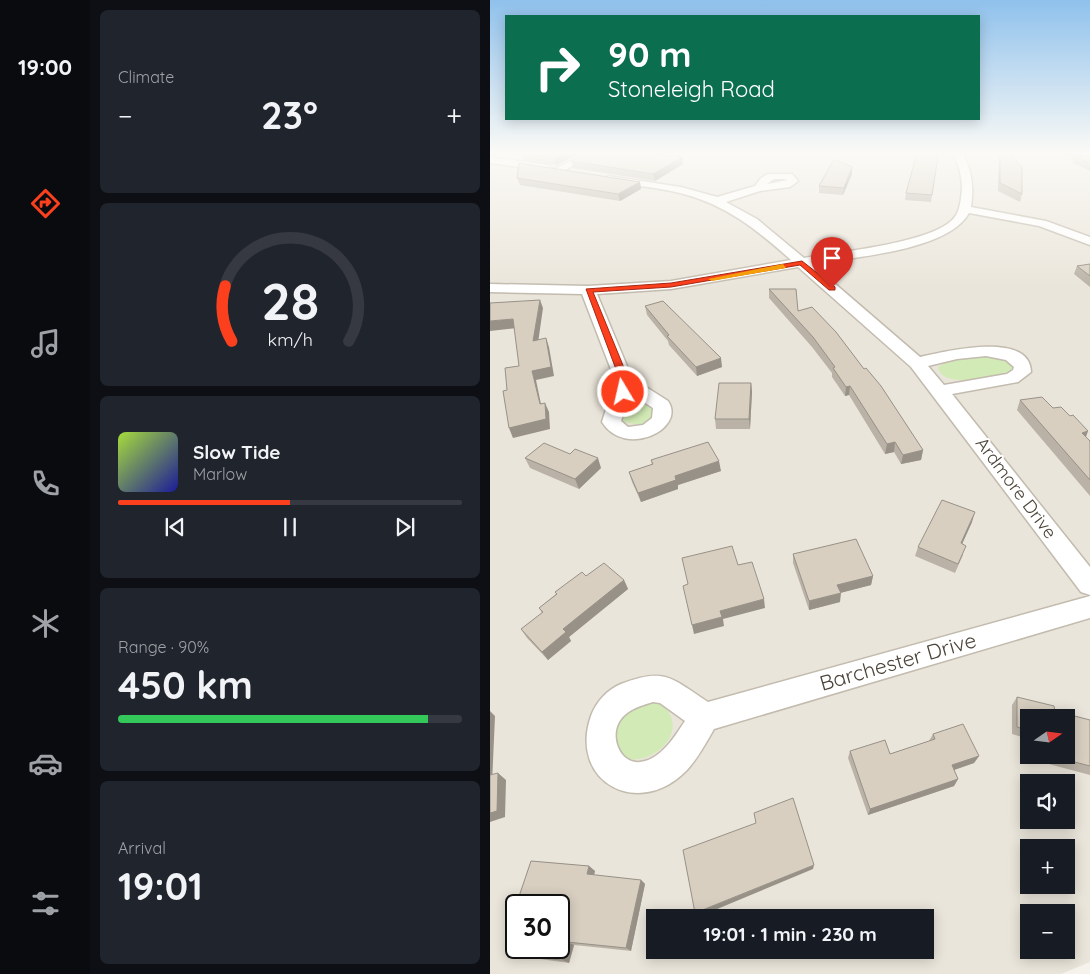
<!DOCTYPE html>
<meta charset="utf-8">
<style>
:root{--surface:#171b24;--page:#20242c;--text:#f1f3f6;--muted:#9ea1a6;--line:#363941;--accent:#fc3f1d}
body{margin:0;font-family:Quicksand,sans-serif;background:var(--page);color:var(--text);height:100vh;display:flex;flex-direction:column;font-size:19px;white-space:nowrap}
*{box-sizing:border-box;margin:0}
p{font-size:16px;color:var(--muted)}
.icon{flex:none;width:28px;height:28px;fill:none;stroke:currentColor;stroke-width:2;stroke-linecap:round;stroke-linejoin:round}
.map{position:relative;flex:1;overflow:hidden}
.details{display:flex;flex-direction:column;gap:10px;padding:10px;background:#0d0f14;width:400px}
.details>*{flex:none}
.top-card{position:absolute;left:15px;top:15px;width:475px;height:105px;border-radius:0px;box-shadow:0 2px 12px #0003;background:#0b6e4f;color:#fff;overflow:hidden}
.needle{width:32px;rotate:76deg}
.fabs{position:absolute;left:530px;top:709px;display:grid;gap:10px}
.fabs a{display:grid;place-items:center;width:55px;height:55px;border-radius:0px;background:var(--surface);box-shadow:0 2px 12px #0003;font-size:25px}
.speed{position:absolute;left:15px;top:894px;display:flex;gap:10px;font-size:25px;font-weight:700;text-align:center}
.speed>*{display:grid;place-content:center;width:65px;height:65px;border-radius:50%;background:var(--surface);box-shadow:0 2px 12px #0003;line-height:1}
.speed .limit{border:2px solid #111;border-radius:8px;background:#fff;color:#111}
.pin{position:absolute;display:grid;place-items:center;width:42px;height:42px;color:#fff;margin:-51px -21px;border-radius:50% 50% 50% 0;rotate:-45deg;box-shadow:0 0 5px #0007}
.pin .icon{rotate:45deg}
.me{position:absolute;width:55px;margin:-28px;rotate:351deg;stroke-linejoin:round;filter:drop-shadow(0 0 4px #0008)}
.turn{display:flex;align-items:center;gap:18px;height:105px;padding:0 20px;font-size:22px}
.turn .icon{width:65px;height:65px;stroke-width:2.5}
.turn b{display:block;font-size:35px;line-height:42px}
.big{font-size:38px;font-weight:700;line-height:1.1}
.details .tile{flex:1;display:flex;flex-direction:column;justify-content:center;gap:8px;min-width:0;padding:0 18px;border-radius:8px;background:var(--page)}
.details .dial{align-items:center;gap:0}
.dial svg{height:130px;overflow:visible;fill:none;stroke:var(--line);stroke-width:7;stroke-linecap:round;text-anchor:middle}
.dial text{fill:var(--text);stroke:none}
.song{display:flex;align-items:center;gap:15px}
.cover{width:60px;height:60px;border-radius:8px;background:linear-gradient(135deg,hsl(80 70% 55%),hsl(240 70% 35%))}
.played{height:5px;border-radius:2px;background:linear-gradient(90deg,var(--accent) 50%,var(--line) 50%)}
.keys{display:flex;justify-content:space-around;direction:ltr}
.heat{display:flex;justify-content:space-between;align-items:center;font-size:28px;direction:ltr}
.charge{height:8px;border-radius:4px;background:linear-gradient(90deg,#34c759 90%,var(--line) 0)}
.trip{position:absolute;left:156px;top:909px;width:288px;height:50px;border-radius:0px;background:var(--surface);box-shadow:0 2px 12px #0003;font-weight:700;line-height:50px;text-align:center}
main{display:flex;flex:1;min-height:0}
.tab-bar{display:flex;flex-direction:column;width:90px;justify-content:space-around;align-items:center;background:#090b0e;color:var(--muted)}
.tab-bar .icon{width:35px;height:35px}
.tab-bar .active{color:var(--accent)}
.tab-bar b{font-size:22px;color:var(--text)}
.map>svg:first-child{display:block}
</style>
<main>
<nav class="tab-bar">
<b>19:00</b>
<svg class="icon active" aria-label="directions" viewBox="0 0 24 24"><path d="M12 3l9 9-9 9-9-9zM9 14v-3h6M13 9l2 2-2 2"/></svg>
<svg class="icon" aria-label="music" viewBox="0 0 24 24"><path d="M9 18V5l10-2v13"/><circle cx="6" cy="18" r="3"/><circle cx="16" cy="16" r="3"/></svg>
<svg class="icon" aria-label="phone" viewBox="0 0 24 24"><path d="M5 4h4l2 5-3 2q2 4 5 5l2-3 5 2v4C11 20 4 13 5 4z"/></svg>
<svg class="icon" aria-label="climate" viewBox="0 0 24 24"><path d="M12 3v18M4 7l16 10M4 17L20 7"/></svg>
<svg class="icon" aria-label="car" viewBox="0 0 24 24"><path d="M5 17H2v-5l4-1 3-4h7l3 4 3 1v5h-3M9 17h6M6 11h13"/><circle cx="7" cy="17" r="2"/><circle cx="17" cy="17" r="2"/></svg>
<svg class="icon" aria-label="filters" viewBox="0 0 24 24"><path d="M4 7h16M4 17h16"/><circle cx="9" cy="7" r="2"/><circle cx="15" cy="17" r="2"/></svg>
</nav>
<section class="details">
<div class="tile"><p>Climate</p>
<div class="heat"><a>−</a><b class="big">23°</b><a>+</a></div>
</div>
<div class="tile dial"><svg viewBox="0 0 100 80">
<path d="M14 69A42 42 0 1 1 86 69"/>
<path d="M14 69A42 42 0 0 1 10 35" stroke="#fc3f1d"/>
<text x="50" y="56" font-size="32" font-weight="700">28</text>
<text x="50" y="72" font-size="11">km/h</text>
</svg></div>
<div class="tile">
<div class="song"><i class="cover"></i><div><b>Slow Tide</b><p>Marlow</p></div></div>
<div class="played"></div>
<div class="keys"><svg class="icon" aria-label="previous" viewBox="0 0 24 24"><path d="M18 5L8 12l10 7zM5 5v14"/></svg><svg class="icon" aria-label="pause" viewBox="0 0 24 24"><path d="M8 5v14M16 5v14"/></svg><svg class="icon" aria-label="next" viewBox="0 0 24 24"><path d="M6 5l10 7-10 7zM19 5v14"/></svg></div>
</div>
<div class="tile"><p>Range · 90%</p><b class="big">450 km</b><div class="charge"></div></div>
<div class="tile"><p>Arrival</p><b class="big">19:01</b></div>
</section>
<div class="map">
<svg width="600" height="974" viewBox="0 0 600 974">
<rect width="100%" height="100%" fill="#f6f3ec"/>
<!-- residential -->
<path fill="#eae5da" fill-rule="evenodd" d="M0,153H600V962L571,974H0ZM539,718H576V755H539ZM539,782H576V820H539ZM539,848H576V885H539ZM26,905H69V948H26ZM539,912H576V950H539ZM165,918H435V950H165Z"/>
<!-- green -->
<path fill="#d2eab5" d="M499,355L515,357L524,367L522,370C508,377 451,390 448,367L457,362Z
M145,402L162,405L165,416L151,425L133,422L130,419L134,407Z
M168,701C215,736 136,784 124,745C122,739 125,728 125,722L144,702Z"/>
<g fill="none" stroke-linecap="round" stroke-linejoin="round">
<!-- street casing -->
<g stroke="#c2bbae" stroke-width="3">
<path id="street" d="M95,153H107L71,172L63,170Z
M462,153H472C482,169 484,188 481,207L556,221L600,237V245L549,226L479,213C458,251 363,257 322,264L430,357C453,352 540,330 541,372L528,382L462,394L600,567V595L591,592L421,367L308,267L181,289L107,294L142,378L178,401C197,429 135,459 112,422L125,380L92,294L0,292V284L98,286L181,281L301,260C266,229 237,205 190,193C167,187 142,186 118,180V176L191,187L227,197L265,186L271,178L278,174H302L308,181L300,187L270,191L236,202L267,219L314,258C347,252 444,243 464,218C470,211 471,199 472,189C472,176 469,164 462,153ZM284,179H295L297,180L277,184ZM496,356L516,360L524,367L523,370L517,374L454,385L438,366L467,359ZM140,393L163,408L162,418L153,425L138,427L131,421Z
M0,157L57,165L62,168L57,171L0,163Z
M600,596V618L224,729C216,743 208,758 197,770C149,820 78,782 101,716C106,702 117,690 131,684C175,667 181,678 218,702ZM163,702L170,703L195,721C185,736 173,756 155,761C133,768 120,741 128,724C135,710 150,706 163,702Z"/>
</g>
<!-- street -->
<use href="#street" fill="#fff" fill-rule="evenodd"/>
</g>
<!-- wall -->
<path fill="#bab2a6" d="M29,153H91L66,165L33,160L31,153Z
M421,153H446L448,156L441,202L415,200L416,193L426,159Z
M509,153H519L532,194L530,202L508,191Z
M571,153H600V171L583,163L584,160Z
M81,161L193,164L165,181L83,168Z
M362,174L353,195L329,193V186Z
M27,178L150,182L151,189L130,201L30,185Z
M600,264V287L584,274L587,266Z
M279,289L308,311L433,450L431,460L411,464L404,452L395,454L359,395L355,396L342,377V373L322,347L279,298Z
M155,306L232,367L207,376L179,345L178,341L157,315Z
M261,383L262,392L260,429H226L225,419Z
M530,400L563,408L580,416L598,431L596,437L600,441V496L527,410Z
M35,458L111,468L89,489L40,468Z
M161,460L231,471L188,485V489L151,502L142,482L139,472L162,465Z
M482,522L472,544L473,555L465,573L425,556L428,547Z
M303,554L383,576L381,585L350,593V602L319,610L303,563Z
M96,576L134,580L138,589L79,637L81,641L58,660L37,638L31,629L52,613L49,608L66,594L65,592Z
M527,697L565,711L600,720V775L540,759V755H576L539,718V739L522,734V705Z
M443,734L489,756L484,763L464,770L468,779L464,786L378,815L358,758L360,751L400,754L439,741Z
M41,861L99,866L105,871L104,875L151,880L155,884L141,951L84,945L79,963L50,959L42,957L45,948H69V905H26V929L19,926Z"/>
<!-- shaded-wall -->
<path fill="#979187" d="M75,153H91L66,165L64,158Z
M193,157V164L165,181L163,174Z
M362,167V174L353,195L354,188Z
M150,182L151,189L130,201L128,194Z
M50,300L53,308L47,350L43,341Z
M23,319L27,328L0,331V321Z
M56,338L59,347L64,376L46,380L53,414L50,404L42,371Z
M231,358L232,367L207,376L206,367Z
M261,383L262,392L260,429L259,419Z
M360,386L359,395L355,396L356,387Z
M55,403L59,412L60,429L23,438L19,428Z
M598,431L594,441L592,433Z
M405,442L404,452L395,454L397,444Z
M433,450L431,460L411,464L413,455Z
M108,458L111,468L89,489L85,479Z
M229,461L231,471L188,485V489L151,502L148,493L185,476Z
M485,512L482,522L468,553L471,543Z
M383,576L381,585L346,594L347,585Z
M134,580L138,589L79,637L81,641L58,660L52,652L73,629Z
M351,593L350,602L319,610V601Z
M274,599L275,608L233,619L234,626L204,634L202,625L230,611Z
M0,711L5,716L2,784L0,781Z
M489,756L484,763L458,772L462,765Z
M8,773L16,780L15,817L0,822V813Z
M468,779L464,786L378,815L380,809Z
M324,865L323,869L208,917L205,913Z
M99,866L105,871L103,879L97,874Z
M151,880L155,884L141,951L136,948Z
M77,942L84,945L79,963L72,960Z"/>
<!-- building -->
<path fill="#d8cfc1" stroke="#979187" d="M31,153H75L64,158Z
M97,153H160L193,157L163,174L81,161Z
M427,153H446L448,156L442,195L416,193Z
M510,153H519L532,167V194L510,183Z
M586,153H600V163L585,157L592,156Z
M344,159L362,167L354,188L329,186Z
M29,163L150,182L128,194L27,178Z
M600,264V276L587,266Z
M279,289H306L308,311L322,307L346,332L374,369L376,368L391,386L433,450L413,455L405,442L397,444L360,386L356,387L343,368L345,367L323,337Z
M50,300L43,341L56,338L61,367L42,371L50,404L55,403L56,419L19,428L13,391L17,390L15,368L29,366L23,319L0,321V303Z
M173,301L231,358L206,367L177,336L179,335L155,306Z
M229,383H261L259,419H225Z
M552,397L563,408L571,407L580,416L583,415L598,431L592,433L600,441V480L530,400Z
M218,442L229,461L185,476L186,480L148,493L139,472L163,464L161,460Z
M54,443L80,454L85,449L108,458L85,479L35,458Z
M452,500L485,512L471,543L476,546L468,564L428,547Z
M366,539L383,576L347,585L351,593L319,601L303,554Z
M242,546L248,565L262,562L274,599L230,611L232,617L202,625L193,586L198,584L192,558Z
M114,563L134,580L73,629L76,632L52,652L31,629L53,612L49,608L67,594L65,592L92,572L96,576Z
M527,697L564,706L565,711L600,720V766L558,755H576V718H539V730L527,727Z
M473,724L489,756L462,765L468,779L380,809L360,751L395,740L400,754L445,739L443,734Z
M8,773L7,811L0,813V775Z
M303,798L324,865L205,913L193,850L266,823L264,813Z
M41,861L99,866L97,874L151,880L136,948L77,942L72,960L42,957L45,948H69V905H26V926H19Z"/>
<!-- sky -->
<linearGradient id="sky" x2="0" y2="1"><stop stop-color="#8fc1ec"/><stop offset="0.53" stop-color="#fbfaf6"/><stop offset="1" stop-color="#fbfaf6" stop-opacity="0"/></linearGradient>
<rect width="600" height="289" fill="url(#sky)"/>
<!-- route -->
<path fill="#fc3f1d" stroke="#a42913" d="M312,261L345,287V290H339L310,265L181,287L103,292L139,380L138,392L130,394V380L96,289L181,283Z"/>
<!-- slow -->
<path fill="#f59e0b" d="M293,264L296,268L222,281L218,279Z"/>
<g text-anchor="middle" stroke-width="4" stroke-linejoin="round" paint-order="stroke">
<!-- street labels -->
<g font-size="18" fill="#4b4439" stroke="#fff">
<text transform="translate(526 488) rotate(53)" y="6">Ardmore Drive</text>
</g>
<!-- near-street labels -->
<g font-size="21" fill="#4b4439" stroke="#fff">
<text transform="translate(408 662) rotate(-16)" y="7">Barchester Drive</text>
</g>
</g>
</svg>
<div class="fabs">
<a><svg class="needle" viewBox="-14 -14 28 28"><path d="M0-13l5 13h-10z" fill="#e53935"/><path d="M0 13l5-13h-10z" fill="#9ea1a6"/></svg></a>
<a><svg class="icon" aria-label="sound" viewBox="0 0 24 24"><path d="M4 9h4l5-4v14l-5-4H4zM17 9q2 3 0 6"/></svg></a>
<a>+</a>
<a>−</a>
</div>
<div class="speed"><div class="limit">30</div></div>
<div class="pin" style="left:342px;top:288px;background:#d93025"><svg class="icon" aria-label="arrive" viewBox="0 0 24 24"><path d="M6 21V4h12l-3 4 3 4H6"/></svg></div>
<svg class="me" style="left:133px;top:392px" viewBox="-20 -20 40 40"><circle r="17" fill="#fc3f1d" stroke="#fff" stroke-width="3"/><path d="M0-11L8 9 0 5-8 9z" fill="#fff"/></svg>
<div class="trip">19:01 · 1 min · 230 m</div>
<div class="top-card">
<div class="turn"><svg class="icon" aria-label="right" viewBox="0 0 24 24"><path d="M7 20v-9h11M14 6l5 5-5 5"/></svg><div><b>90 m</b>Stoneleigh Road</div></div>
</div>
</div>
</main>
